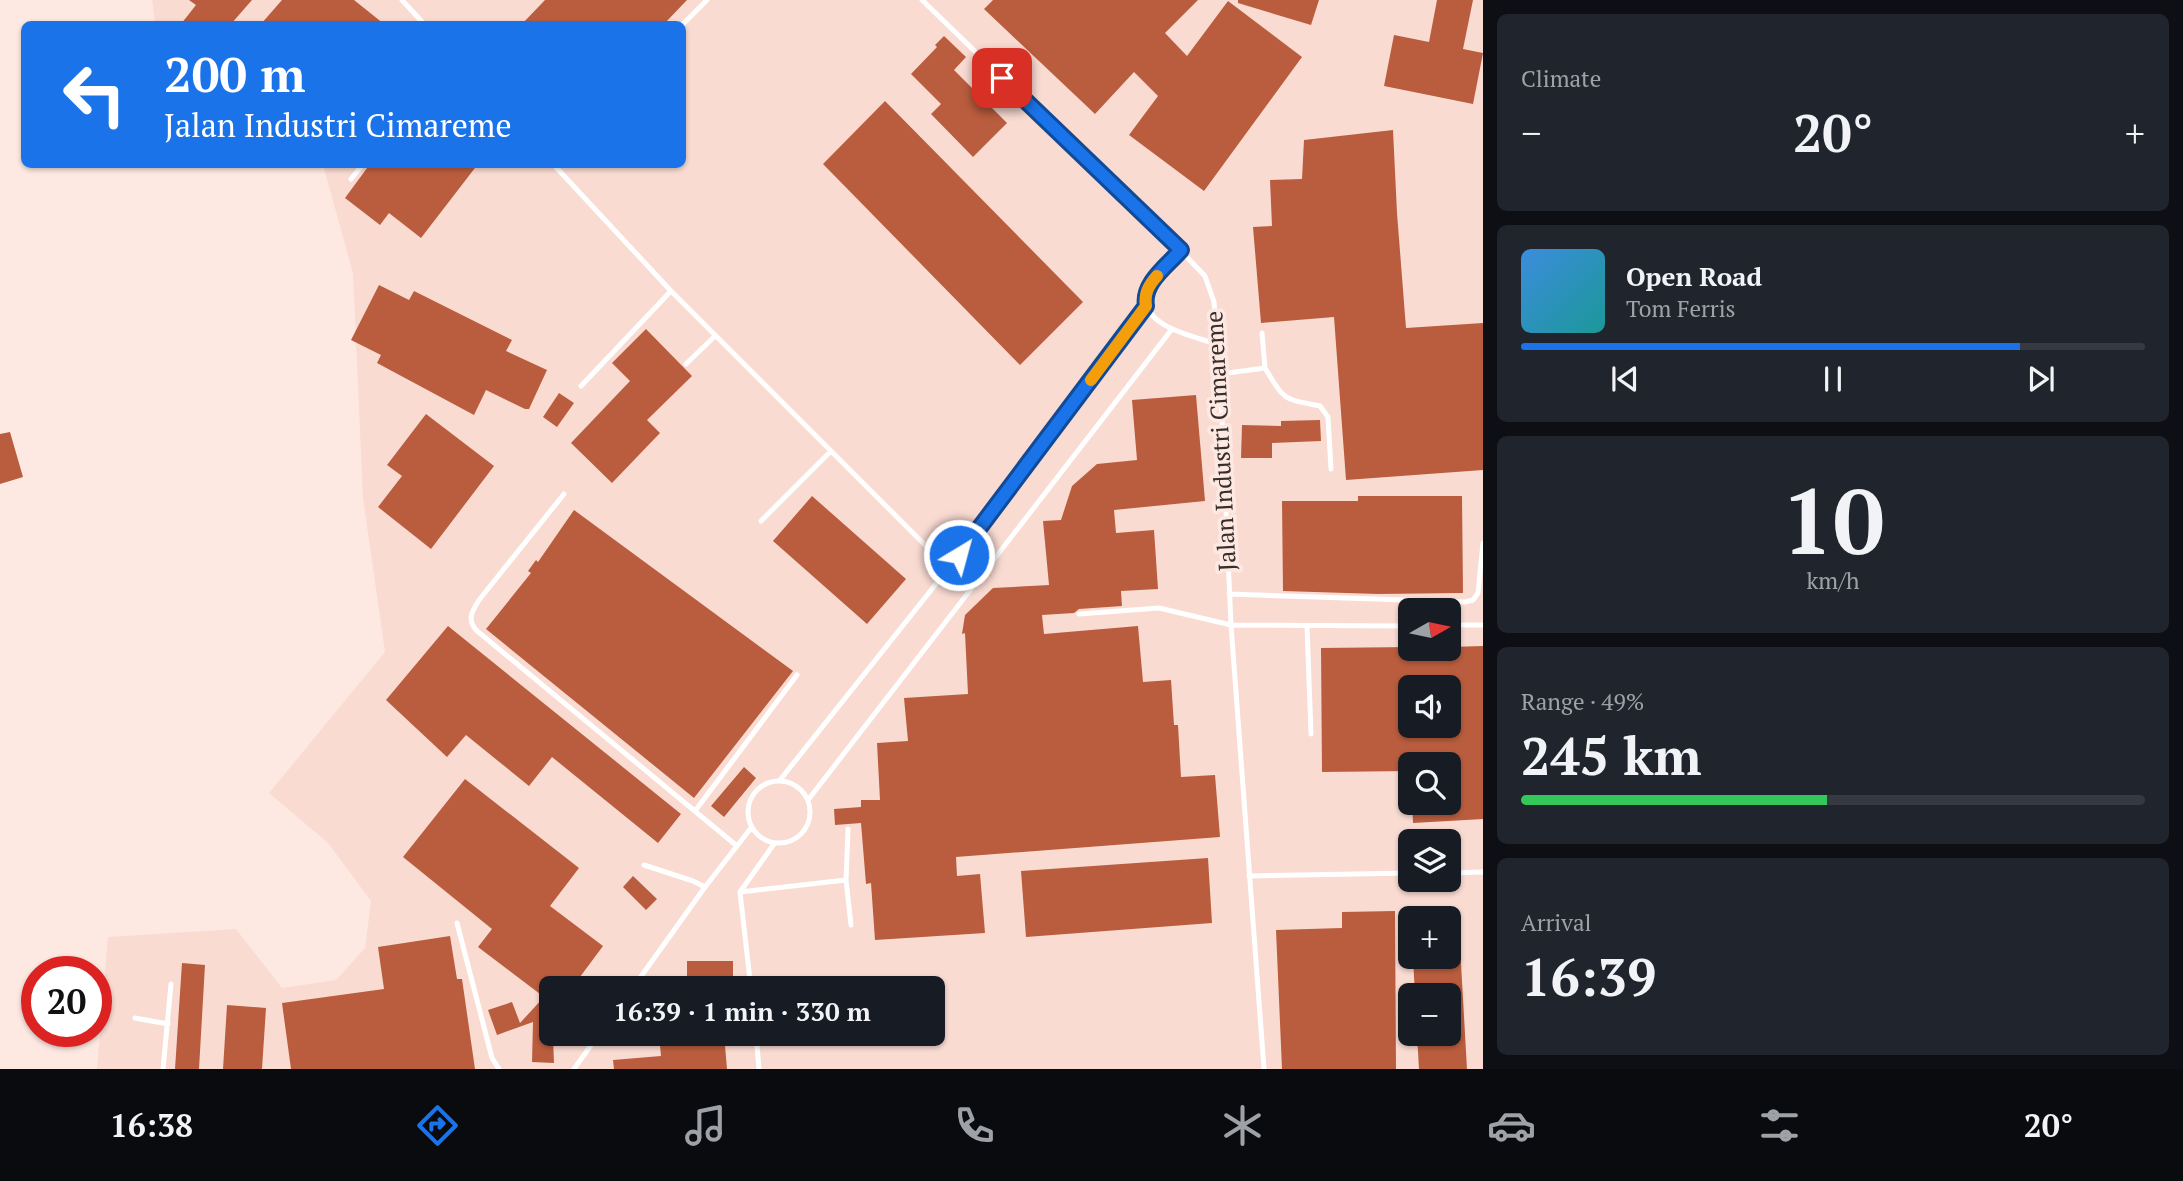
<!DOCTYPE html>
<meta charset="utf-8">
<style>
:root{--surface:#171b24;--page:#20242c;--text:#f1f3f6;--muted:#9ea1a6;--line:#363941;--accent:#1a73e8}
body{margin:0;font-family:"PT Serif",serif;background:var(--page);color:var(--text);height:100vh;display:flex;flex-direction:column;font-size:26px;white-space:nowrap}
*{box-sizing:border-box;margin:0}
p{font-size:23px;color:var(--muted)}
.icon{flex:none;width:38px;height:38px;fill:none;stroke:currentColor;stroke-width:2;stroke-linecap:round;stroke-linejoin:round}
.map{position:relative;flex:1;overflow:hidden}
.drawer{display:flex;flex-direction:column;gap:14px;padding:14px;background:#0d0f14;width:700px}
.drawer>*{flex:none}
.guide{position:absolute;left:21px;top:21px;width:665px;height:147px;border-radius:10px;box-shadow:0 2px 5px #0004;background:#1a73e8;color:#fff;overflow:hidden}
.needle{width:46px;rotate:81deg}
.fabs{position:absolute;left:1398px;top:598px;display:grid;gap:14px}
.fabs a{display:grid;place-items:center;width:63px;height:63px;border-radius:10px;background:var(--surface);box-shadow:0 2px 5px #0004;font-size:35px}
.speed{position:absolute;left:21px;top:956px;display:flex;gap:14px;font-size:35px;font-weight:700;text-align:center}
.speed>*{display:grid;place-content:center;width:91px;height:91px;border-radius:50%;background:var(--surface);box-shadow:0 2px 5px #0004;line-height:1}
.speed .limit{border:10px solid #d22;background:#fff;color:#111}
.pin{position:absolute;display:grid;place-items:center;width:60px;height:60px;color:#fff;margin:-30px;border-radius:14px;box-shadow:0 4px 10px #0006}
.me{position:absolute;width:77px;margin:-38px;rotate:37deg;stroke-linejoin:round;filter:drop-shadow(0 0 5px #0008)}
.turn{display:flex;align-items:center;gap:24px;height:147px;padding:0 28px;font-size:32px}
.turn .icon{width:91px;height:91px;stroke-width:2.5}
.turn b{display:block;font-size:49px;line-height:60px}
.big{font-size:52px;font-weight:600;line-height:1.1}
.drawer .card{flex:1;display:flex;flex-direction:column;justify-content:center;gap:10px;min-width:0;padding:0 24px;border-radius:10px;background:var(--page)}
.drawer .dial{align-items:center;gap:0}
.dial b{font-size:91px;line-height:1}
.song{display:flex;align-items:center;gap:21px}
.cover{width:84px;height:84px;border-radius:10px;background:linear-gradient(135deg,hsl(210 70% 55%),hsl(180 70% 35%))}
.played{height:7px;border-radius:4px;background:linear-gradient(90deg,var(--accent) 80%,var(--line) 80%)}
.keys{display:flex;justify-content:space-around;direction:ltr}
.heat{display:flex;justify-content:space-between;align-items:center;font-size:38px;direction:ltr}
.charge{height:10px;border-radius:5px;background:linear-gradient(90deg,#34c759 49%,var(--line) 0)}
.trip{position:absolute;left:539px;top:976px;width:406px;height:70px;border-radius:10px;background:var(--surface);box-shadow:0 2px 5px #0004;font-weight:600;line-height:70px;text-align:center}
.dock{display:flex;height:112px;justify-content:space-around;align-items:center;background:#090b0e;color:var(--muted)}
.dock .icon{width:49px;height:49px}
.dock .current{color:var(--accent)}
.dock b{font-size:32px;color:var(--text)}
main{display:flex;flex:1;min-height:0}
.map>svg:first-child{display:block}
</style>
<main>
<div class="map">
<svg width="1483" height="1069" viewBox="0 0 1483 1069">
<rect width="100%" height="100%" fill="#fee9e2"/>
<!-- built -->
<path fill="#f9dbd2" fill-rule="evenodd" d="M152,0H1483V1069H97L108,937L236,929L282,988L336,980L365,948L371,901L328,843L269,793L385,652L363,498L353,273L323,165L682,164V24H155ZM1410,611H1449V649H1410ZM1410,688H1449V726H1410ZM1410,765H1449V803H1410ZM1410,842H1449V880H1410ZM1410,919H1449V957H1410ZM551,989H933V1034H551ZM1410,996H1449V1034H1410Z"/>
<!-- building -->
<path fill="#ba5d3e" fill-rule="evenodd" d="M189,0H252L231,24H181L196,5Z
M282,0H354L384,24H261Z
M545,0H687L664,24H522Z
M993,0H1198L1165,33L1187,56L1228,1L1302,57L1204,191L1129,135L1158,96L1134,72L1095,114L984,9Z
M1238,0H1319L1311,25L1238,3Z
M1437,0H1473L1463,49L1483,53L1473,104L1384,86L1394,35L1429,42Z
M944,36L966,57L954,70L1007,123L973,157L931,114L941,104L911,74L937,47L935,45Z
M885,101L1083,302L1020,365L823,164Z
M1393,130L1397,213L1406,328L1483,323V470L1346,480L1334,317L1261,323L1253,227L1272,226L1270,180L1302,179L1304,140Z
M370,164H478L421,238L389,213L380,225L345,198Z
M379,285L409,300L414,291L512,340L506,351L547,370L529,409H525L486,390L474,415L377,363L381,355L351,340Z
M646,329L692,376L647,420L660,433L612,483L571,443L630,381L612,363Z
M559,393L574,403L557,427L543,417Z
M1196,395L1205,501L1114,510L1116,533L1154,530L1158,589L1121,591L1122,606L1079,609L1074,613L1042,615L1044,634L1138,626L1143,682L1171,680L1174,725H1178L1181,777L1215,775L1220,837L956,857L957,876L980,874L985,933L875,940L871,883L866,884L861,823L835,825L834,809L861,807V800H880L877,743L908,741L904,698L968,694L965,633L962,634L965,615L993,588L1049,585L1043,521L1061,520L1072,486L1097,464L1137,460L1132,400Z
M426,414L494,466L431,549L378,507L402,476L387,465Z
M1320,420L1321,441L1272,443V458H1241L1242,425L1281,426V421Z
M10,432L23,477L0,484V434Z
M812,496L906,579L867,624L773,541Z
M1358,496H1462L1463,593L1378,594L1283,591L1282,501H1358Z
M574,510L793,671L694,798L486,629L531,573L528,571L536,560L538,562Z
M448,626L681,814L658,843L552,757L529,786L466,735L447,757L386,700Z
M1483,646V819L1413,823L1412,803H1449V765H1410V771L1322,772L1321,648L1410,647V649H1449V647ZM1410,688H1449V726H1410Z
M744,767L756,778L724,817L711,806Z
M465,779L579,868L550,906L603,946L571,989H551L554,1063L532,1062L533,1022L497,1035L488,1010L512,1002L520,1023L544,997L478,947L492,929L403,857Z
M1208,858L1212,923L1026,937L1021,871Z
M633,876L657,899L646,910L623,887Z
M1395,911L1396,1069H1282L1276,930L1342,928V912Z
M1449,911H1458L1467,1069H1419L1417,1034H1449V996H1415L1413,957H1449Z
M450,936L457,979H462L475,1069H291L282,1003L384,989L378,947Z
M687,961H733V989H687Z
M182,963L205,965L199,1069H175Z
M227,1005L266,1008L262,1069H223Z
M659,1034H724L727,1069H614L613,1060L661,1056Z"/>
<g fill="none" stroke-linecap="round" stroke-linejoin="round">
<!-- lane -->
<path stroke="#fff" stroke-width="5" d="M402,0L424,24
M922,0L1181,251L1205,276L1214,302L1220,374L1231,625L1264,1069
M682,25L707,0
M553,164L671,291L970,590
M351,179L363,164
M1181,251L1147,290C1137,326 1192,336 1217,344
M686,364L715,336
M1265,368C1285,401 1283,399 1320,406L1328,417L1331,469
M1220,374L1265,368L1262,333
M581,386L671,291
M564,494L479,600C472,611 467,619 476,630L737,846
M761,521L831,451
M1229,594L1465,602L1473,600L1478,593L1483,543
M1079,614L1159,608L1231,625L1410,626
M1449,625H1483
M1307,626L1311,734
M780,780L959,555L1146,306
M748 812a31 31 0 1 1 62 0a31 31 0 1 1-62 0Z
M808,800L1172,329
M695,811L797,675
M644,865L693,881L705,887
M1449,873L1483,872
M1249,876L1410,873
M846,880L851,925
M740,892L846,880L848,829
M457,923L492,1058L499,1069
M632,989L705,887L751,828
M751,989L740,892L774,844
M135,1018L168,1024
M756,1034L759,1069
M163,1069L171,984
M574,1069L599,1034"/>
</g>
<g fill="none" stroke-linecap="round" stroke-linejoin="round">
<!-- route casing -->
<g stroke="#114b97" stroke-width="18">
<path id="route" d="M959,555L1146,306C1142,283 1167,266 1181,250L1002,78"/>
</g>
<!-- route -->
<use href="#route" stroke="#1a73e8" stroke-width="12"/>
<!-- slow -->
<path stroke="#f59e0b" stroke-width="12" d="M1091,380L1146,306C1144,294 1148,286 1157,276"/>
</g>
<g text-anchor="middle" stroke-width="7" stroke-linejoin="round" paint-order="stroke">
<!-- street labels -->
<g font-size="24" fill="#372f2c" stroke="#fee9e2">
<text transform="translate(1221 441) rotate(-93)" y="8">Jalan Industri Cimareme</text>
</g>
</g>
</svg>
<div class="fabs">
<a><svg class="needle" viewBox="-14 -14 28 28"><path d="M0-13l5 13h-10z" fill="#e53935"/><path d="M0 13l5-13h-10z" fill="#9ea1a6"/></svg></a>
<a><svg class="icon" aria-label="sound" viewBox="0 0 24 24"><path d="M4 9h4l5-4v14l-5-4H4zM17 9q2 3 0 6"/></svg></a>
<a><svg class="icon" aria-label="search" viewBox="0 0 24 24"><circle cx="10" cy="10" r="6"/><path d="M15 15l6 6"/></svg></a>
<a><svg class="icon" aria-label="layers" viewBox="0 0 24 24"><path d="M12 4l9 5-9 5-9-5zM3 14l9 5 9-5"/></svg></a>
<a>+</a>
<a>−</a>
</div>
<div class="speed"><div class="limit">20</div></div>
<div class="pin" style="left:1002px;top:78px;background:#d93025"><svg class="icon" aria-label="arrive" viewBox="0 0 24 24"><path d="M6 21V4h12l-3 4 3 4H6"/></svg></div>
<svg class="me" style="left:959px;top:555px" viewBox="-20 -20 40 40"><circle r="17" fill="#1a73e8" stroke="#fff" stroke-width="3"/><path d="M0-11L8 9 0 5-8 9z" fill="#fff"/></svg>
<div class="trip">16:39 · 1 min · 330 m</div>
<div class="guide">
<div class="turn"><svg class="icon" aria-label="left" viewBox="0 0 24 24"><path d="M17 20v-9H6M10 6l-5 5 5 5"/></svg><div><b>200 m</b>Jalan Industri Cimareme</div></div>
</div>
</div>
<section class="drawer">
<div class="card"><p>Climate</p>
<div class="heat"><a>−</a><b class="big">20°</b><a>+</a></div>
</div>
<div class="card">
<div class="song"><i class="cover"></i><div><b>Open Road</b><p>Tom Ferris</p></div></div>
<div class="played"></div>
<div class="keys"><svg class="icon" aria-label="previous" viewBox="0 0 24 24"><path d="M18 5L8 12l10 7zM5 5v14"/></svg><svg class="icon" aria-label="pause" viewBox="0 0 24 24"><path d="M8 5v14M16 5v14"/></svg><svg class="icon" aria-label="next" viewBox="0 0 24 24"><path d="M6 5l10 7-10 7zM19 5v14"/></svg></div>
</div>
<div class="card dial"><b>10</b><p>km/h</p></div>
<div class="card"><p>Range · 49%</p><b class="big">245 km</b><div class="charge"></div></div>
<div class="card"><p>Arrival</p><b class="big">16:39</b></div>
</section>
</main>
<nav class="dock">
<b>16:38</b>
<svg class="icon current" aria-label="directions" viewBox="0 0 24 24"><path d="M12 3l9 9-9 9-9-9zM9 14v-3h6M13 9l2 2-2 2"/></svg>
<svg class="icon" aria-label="music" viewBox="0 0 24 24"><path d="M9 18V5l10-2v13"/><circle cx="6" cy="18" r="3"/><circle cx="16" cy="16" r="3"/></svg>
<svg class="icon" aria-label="phone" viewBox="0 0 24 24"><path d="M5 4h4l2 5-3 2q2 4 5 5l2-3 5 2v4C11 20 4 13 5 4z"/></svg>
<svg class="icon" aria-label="climate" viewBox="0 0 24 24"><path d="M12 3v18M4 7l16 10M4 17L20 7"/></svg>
<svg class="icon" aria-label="car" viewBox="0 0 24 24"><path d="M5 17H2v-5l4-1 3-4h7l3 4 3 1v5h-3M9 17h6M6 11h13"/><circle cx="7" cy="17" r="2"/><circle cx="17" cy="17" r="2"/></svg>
<svg class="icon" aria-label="filters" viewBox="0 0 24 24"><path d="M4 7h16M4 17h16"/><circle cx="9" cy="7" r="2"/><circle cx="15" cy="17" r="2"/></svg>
<b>20°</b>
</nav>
